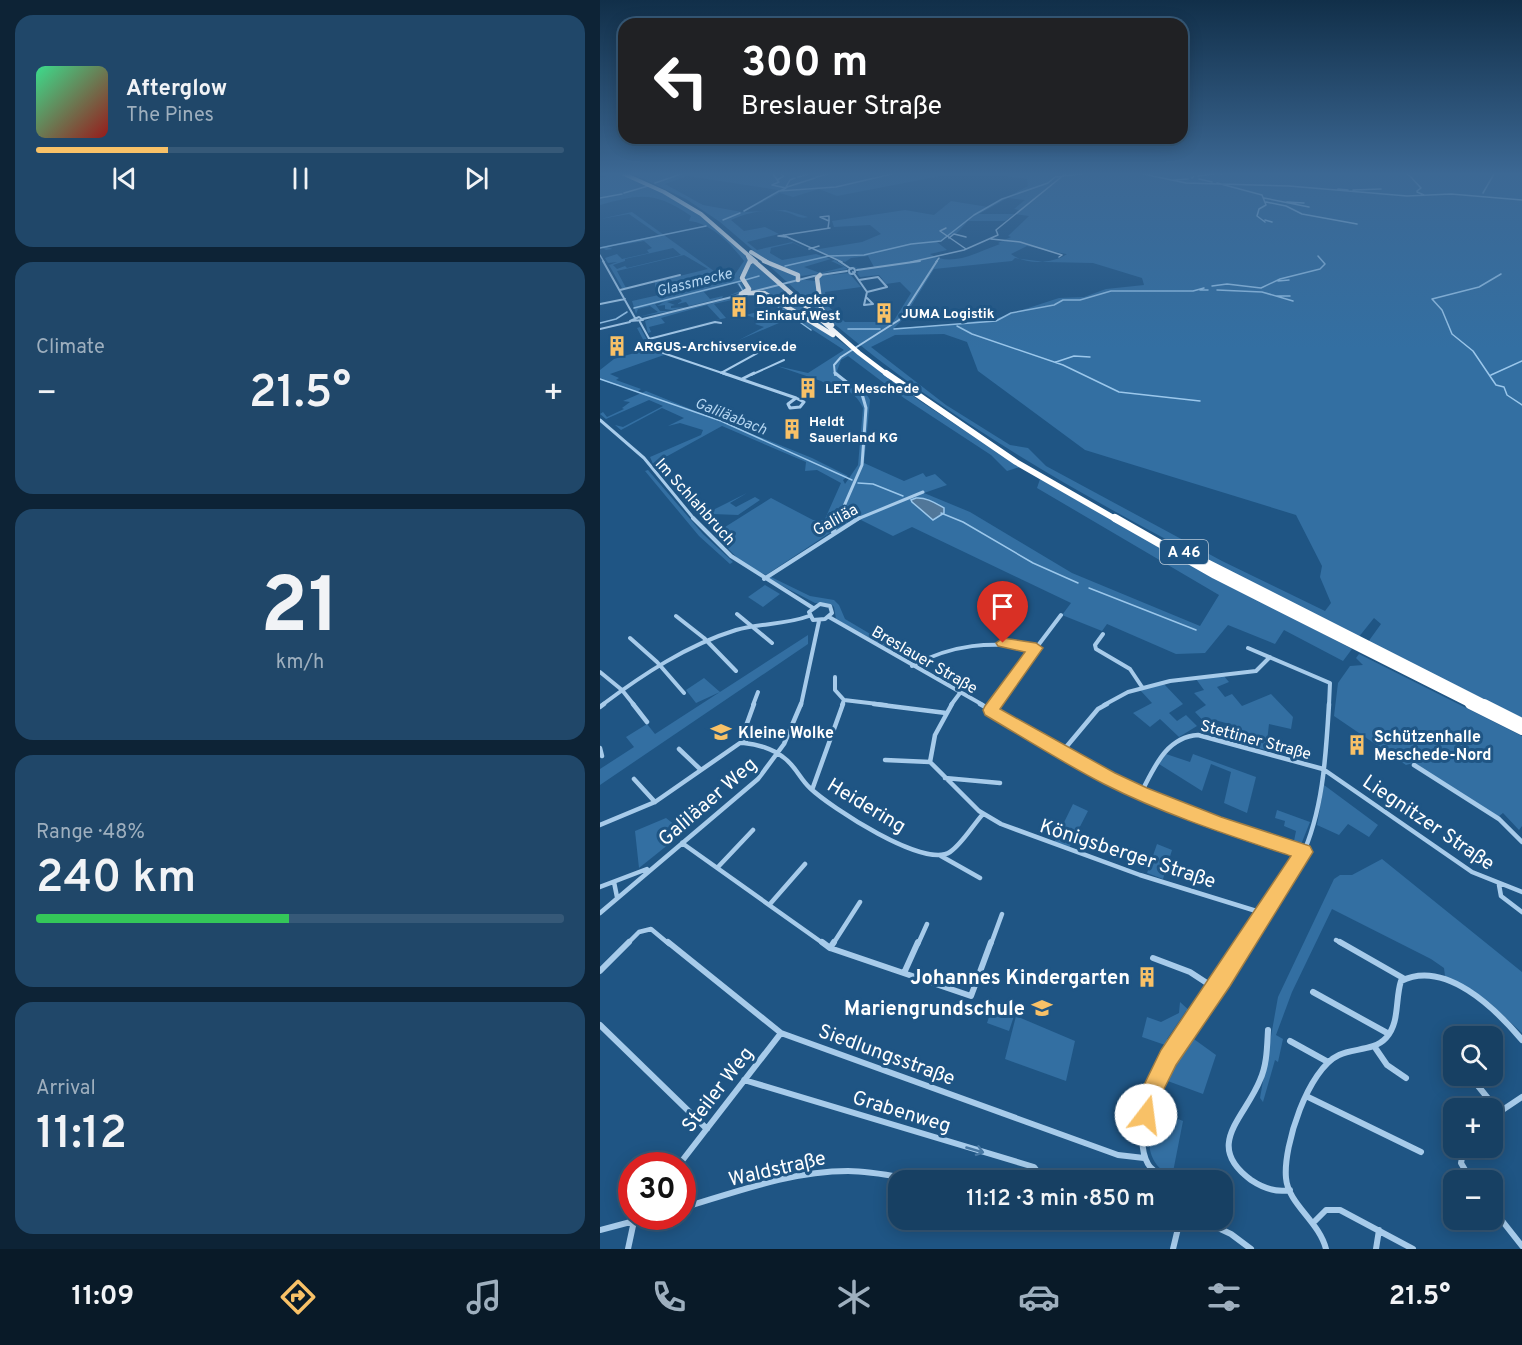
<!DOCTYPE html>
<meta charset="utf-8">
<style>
:root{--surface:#174063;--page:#204769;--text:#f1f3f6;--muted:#9eafbe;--line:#365978;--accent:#f8c167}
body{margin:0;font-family:Overpass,sans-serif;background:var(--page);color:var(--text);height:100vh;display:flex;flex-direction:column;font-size:22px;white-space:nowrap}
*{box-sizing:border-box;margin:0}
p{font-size:20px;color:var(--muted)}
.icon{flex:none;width:33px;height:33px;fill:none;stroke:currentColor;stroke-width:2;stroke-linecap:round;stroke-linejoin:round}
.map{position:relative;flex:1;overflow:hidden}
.side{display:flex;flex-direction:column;gap:15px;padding:15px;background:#0d2336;width:600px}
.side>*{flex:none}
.top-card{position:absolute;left:18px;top:18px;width:570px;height:126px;border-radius:18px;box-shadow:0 3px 15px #0003,0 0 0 2px var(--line);background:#202124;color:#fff;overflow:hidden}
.tools{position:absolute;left:843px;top:1026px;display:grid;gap:12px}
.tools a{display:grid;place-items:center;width:60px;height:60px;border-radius:12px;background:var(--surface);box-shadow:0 3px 15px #0003,0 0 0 2px var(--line);font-size:30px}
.speed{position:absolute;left:18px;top:1152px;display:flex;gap:12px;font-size:30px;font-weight:700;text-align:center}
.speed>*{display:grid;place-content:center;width:78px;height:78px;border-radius:50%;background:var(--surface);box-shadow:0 3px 15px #0003,0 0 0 2px var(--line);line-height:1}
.speed .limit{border:9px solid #d22;background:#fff;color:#111}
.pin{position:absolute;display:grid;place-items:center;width:51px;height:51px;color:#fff;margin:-62px -26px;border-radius:50% 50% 50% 0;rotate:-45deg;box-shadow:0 0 6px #0007}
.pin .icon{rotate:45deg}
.me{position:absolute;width:66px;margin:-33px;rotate:15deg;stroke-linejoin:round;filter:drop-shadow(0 0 4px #0008)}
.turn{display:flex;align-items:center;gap:21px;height:126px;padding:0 24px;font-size:27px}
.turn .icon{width:78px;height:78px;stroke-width:2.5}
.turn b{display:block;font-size:42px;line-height:51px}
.big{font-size:45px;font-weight:600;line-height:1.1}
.side .tile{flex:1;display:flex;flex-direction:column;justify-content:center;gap:9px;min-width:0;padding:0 21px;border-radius:18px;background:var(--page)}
.side .dial{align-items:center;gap:0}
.dial b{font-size:78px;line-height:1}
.song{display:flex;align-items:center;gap:18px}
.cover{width:72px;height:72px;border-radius:9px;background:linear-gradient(135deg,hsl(150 70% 55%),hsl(0 70% 35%))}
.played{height:6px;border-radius:3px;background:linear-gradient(90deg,var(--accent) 25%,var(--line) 25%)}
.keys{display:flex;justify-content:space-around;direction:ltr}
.heat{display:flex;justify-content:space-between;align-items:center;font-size:33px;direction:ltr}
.charge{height:9px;border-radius:4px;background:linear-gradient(90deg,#34c759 48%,var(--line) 0)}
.trip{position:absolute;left:288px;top:1170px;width:345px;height:60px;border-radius:18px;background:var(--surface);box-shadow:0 3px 15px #0003,0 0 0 2px var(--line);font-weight:600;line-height:60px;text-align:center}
.dock{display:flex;height:96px;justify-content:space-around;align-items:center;background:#091a28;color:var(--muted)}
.dock .icon{width:42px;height:42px}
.dock .current{color:var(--accent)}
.dock b{font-size:27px;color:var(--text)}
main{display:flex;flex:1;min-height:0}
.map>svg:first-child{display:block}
</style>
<main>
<section class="side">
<div class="tile">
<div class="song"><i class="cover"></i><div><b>Afterglow</b><p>The Pines</p></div></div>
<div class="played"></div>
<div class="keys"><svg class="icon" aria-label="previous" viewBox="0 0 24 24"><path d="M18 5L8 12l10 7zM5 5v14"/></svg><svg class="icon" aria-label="pause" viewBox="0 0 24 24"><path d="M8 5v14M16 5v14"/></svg><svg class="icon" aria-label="next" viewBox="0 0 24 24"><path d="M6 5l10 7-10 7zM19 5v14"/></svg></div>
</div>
<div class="tile"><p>Climate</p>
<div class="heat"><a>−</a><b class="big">21.5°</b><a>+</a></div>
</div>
<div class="tile dial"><b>21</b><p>km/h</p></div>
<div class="tile"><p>Range · 48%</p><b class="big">240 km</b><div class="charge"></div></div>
<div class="tile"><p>Arrival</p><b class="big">11:12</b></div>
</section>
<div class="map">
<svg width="922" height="1249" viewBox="0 0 922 1249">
<rect width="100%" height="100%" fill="#1f5584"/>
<!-- green -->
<path fill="#336fa2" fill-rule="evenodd" d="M11,174C49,174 125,229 149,259V263L139,277L146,291L128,296L142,290L136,283L104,292L110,299L123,296L122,298L89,306L86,302L77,304L82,301L80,299L67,302L75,305L71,306V308L86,307L72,310L65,309V305L57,306L64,302L55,304L60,311H70L38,317L58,312L50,306L38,309L36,314L32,301L103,285L118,278L112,276L93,283L88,279L80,281L89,287L62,293L55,287V282L108,269L84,255L17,271L26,288L38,285L37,286L22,288L9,265L17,262L8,263L5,258L17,254L22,259L49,253L47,250L52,248L44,241L8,247L12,249L6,250L0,247L59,235L29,214L0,219L32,212L125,279L133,277L144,261C131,244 111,223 89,221L91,216C54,191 41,194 0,205V178ZM73,248L81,255L27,268L25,266L17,269L13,265L25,261V259Z
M33,174H351L237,196L219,189L193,197L180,193L144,212L185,210L208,217C200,220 193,213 185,212C168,208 145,213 131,220L144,231L165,227L179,234L147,242L157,250L192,242L214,253L193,243L171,248L170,253L182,260L216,254L231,259L204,267L220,273L244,267L231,261L235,260L248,269L202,276L162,258L120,222L86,199ZM87,176L178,190L179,191L142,212L103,205L65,184Z
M389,174H922V718L768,642L781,624L774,618L758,638C577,546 390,455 233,323L223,308L218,277L220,276L249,273L261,287L225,292L227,305L245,322H293L311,293L300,282L286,284L279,275L260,277L257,273L260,270L250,265L260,269L274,267L268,256L251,258L245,262L213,250L262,242L281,234L270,225L234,227L232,221L305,210L334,215L351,201L388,207L428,186L427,179ZM408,198L425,200L414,209L419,210L415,214H379ZM415,214L429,216L408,236L411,237L398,243L400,244C377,252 352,268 330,254L347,250L337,242L357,233L368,221H405ZM427,246L466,254H467C453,264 425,265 411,254ZM415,258L445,262L493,263L542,278L544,285L506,289L484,297L459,298L398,318L348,325L294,328L303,319L334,269L412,261ZM344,334L367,342L378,371L485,450L696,515L722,566L720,577L731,603L725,611L622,561L446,466L428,448L410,445L346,405L271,347L295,335Z
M153,261L228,330L163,291L167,289L152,290L144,277Z
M165,262L197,275V279L216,281L222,314Z
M154,295L114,304L126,318L121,319L69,332L120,319L107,305L61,318L65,323L49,327L51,332L48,333L45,321L55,317L142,296Z
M159,295H164L240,341L317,399L420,467L407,471L391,455L304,398L248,356L241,360L237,371C245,385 263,385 270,400L264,463L304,481L323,473L326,477L335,474L347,485L324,493L370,512L472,573L600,626L619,595L437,488L440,479L594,566L752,649L743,661L684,630L675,644L628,625L605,653L576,654L507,624L502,631L462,615L471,603L312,527L293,536L259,519L228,534L166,575L143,564L114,534L171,498L213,520H227L225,519L241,483L217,470L205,471L206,462L122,426L53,464L50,457L101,435L103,430L80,423L68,426L84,418L62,408L21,430L15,425L23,427L63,406L49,400L6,419L0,414L3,412L7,417L24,409L22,408L30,402L23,401L46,391L212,458L248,476L243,480L245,484L258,465L263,408C258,397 252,393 242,387L234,389L221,381L177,366L208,373L244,350Z
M168,309L186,320L139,340L164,327L155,324L161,320L146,315Z
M40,327L52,349L64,355L10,374L19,378L16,380L41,389L37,392L0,380V370L14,359L48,349L37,328Z
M48,470L103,534L133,562L130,564L99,536L45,471Z
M147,493L130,503L136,507L155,497L160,500L138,515L112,514L111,511Z
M171,577L210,596L234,600L239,605L245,619L294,648L293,651L236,619L234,607L231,604L215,603L169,579Z
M165,585L180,594L163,607L148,597Z
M208,635V644L0,785V769L34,747L26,737L47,724L55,734Z
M759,654L922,736V826L919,830L903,813L898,817L813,763L806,765L734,716L738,683L750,666L763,665L756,658Z
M624,676L629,682L617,687L625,697L632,694L642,706L671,694L693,717L691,729L669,724L666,750L630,740L633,725L615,720L607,725L595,712L606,705L594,693L604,690L596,679Z
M104,678L120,692L96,703L86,690Z
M564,684L583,704L569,713L577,721L586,715L597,726L579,737L560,719L550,727L533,713L552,703L540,690Z
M566,754L590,762L593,754L656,777L647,813L624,803L631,772L611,764L602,791L559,764Z
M724,785L778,825L769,837L748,824L739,835L717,825Z
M473,804L488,811L469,848L454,843Z
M677,810L710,822L700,847L682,841L683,838L694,841L696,831L684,826L685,821L675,818Z
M66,818L84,832L39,868L35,831Z
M557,844L572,850L563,879L547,873Z
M782,859L922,972V1033L889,1002L845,976L844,968L831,959L732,909L692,992L676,1035L683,1039L678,1062L675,1060L663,1102L660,1098L678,997L734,879L740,875H752Z
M580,1002L591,1012L590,1014L586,1011L567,1039L570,1042L568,1046L542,1037L547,1017L561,1022L579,1013Z
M392,1008L414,1016L409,1031L387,1023Z
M416,1016L475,1041L466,1081L405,1059Z
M591,1037L616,1055L603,1094L565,1080Z
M554,1109L583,1121L573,1172L580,1180C547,1168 547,1147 550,1115H553Z"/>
<!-- water -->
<path fill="#517799" stroke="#9bc7eb" stroke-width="1.5" d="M316,498C326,497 335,503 344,508V513L333,520L312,502L311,500Z"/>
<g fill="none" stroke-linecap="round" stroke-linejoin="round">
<!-- stream -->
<path stroke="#9bc7eb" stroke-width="1.5" d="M173,174L178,181
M543,174L586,183L689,186L807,196L851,194L922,200
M620,174H623
M808,174L821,188L817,191
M598,176L615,174
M198,177L209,174
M216,177L229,174
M592,178L594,176
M599,179L612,182
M177,180L184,176L181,174
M574,180L588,179
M179,182L172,185L186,188L180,191
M55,183L81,174
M617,183L662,195L666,205L659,209L657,216L665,222
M186,187L190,180L195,178
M187,187L215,178
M738,189L748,190
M753,190L781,189
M817,192L824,195
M24,193L48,186
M883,193L894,174
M0,198L22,194
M664,198L709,207
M666,202L686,206L702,214L757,224
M687,202L704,203
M144,211L179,191L236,187L292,174
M123,220L140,213
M665,220L672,222
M0,248L106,226
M185,266L229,256L264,255L311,244L341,241L374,215L402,199L448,183L455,177L482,174
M901,274L879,287L832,299L842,310L852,334L873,351L896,385L904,387L907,395L922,405
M145,280L159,276
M678,281L689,280
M139,284L143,291
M612,286L627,284L661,288L680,279L720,269L725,264L718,256
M600,290H608
M617,290L662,292L693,301
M163,296L211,330
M676,296H690
M34,308L141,281
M0,323L16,319L27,312
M357,326L372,334L463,365L519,392L600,401
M248,329H280
M294,329L396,321L411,313L454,305L463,300H480L511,291H593L604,288
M456,362L474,356L490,357
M891,375L922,361
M0,379L121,421L252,480
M258,483L273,484L303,496
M341,513L363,522L433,563L478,583
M489,588L596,630"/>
<!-- minor-far5 -->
<path stroke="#a7cbea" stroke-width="1.5" d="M229,216V221L220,217Z
M228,228L229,221
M346,228L340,231L366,249
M183,235L242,262
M186,237L178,236L230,228
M349,238L354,234L366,237
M391,239L420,242L462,255L459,257
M209,249L219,246
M0,255L4,262
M311,262L364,250L398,235L396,230L465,174
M336,262L339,258"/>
<!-- minor-far4 -->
<path stroke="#a7cbea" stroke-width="2" d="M3,261L35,318
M239,261L251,269
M249 271a3 3 0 1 1 6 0a3 3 0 1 1-6 0Z
M257,270L320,261
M253,272L267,292L264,305L273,304L267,298
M259,280L278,277L287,287L267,292
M20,290L80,275
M151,292L214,276L247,271
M0,304L25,299
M39,317L43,320L30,321Z
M43,319L144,294
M40,322L52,344L63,353L128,375
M0,329L30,322
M49,339L115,322L121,323
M121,373L170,346L179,347L163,350
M151,375L184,360
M235,375L234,365L241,357L299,320L337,261"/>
<!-- minor-far3 -->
<path stroke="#a7cbea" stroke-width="3" d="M123,373L196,398
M235,373L262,394L266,408L262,465L238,520
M142,379L154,373
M196,398L204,402L200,407L190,408L188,404Z
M0,420L44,458L95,520
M255,520L323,492"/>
<!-- minor-far2 -->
<path stroke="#a7cbea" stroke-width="4" d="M93,518L131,556L213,608
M233,532L239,518
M164,579L259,518
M220,604L230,606L232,613L225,619L213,620L209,612Z
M137,614L172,643
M76,616L104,638L136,671
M229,617L383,705
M503,634L495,645L496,649L530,669L542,687
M30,638L57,662L84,693
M648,648L730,683L729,705
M312,666C352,644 391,641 436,648
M0,672L22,690L34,705
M235,677V690L244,700
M2,705C42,675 87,645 136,630C160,623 185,625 209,616
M153,705L158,692
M201,705L219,621
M242,705L244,700L286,705
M351,705L360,693
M393,705L461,615
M504,705L528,692L570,681L656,671L670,657"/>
<!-- minor-far1 -->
<path stroke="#a7cbea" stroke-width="4.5" d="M33,704L47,722
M274,704L346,713
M352,704L335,735L330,762L379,811L401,824L540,875L666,914
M380,704L509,778L579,809L704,852
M0,707L4,704
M390,710L395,704
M146,742L142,737L154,704
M0,748L2,756
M79,749L101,770
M462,752L498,709L507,704
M285,760L330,762
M814,765L899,819L922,842
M345,778L400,783
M34,779L55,802
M212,790L243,704
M541,793C554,768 566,737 598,735L723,769L872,872L922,892
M0,825L55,802L140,743H144C157,744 173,749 183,757C195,765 200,779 210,788C230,807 324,869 350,852C362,844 373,825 383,814
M82,843L224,944
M341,856L380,878
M118,867L153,830
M14,882L17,897
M899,885L901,896L922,912
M0,887L47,869
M170,904L205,864
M0,913L158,779L184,744L201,704
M736,940L743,944
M27,944L39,932L51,929L69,944
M233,944L260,902
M318,944L327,924
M391,944L402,914
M645,944C663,916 686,888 701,858C723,812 726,755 729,704"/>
<!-- minor -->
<path stroke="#a7cbea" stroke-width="6" d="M68,942L181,1033L518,1155L544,1158
M222,942L230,948L371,996L391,942
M740,942L803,978
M230,948L234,942
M553,958L590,972L616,989
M0,971L29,942
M304,973L318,942
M713,992L789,1034
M0,1025L107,1129
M668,1030C667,1047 667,1065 660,1080C645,1118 603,1145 651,1180C663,1188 675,1193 690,1190
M690,1041L728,1062
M774,1046L787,1065L806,1078
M870,1076L899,1112
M144,1080L434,1167L444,1180
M706,1096L821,1152
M892,1117L922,1097
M864,1148L861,1163L871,1180
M78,1166L181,1033
M570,1180C563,1175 552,1172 548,1164C518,1110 616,987 646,942
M82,1208C136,1192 191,1171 248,1171C271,1171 293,1176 316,1180
M892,1208L922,1246
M477,1220L498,1223L535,1220
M601,1220L631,1234L651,1249
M715,1221L726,1210H740L813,1249
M0,1230L53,1216
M28,1249L34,1221L38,1216
M573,1249L580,1220
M726,1249C719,1221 688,1204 686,1178C683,1146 708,1069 739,1055C753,1048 774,1051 786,1038C800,1023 795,999 801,981C845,959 895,1008 922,1040
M776,1249L779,1230"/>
<!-- motorway-far4 -->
<path stroke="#fff" stroke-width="4" d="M24,174L64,192L101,214L156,262
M151,252L167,262
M148,256L151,262"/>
<!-- motorway-far3 -->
<path stroke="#fff" stroke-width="4.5" d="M154,261L259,353L288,375
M164,261L198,275V280
M220,275L217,278L221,308L232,325
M145,293H164L233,335
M141,294L149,289L142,278L150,261"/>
<!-- motorway-far2 -->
<path stroke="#fff" stroke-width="6" d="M286,373L416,462L517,520"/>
<!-- motorway-far1 -->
<path stroke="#fff" stroke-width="8" d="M515,518L615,575L873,705
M583,551L887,705"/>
<!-- motorway -->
<path stroke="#fff" stroke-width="10" d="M870,704L922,730
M884,704L922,723"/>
</g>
<!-- one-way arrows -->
<defs><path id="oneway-shaft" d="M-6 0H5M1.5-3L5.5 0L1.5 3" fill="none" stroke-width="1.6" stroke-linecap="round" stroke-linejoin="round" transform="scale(1.5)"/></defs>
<use stroke="#4878a3" href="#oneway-shaft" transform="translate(375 1150) rotate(16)"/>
<!-- sky -->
<linearGradient id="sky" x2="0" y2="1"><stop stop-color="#112f49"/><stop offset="0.5" stop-color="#3c6894"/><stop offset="1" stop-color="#3c6894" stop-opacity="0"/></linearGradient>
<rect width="922" height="348" fill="url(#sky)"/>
<!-- route -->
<path fill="#f8c167" stroke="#a17d43" stroke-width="1.5" d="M403,638L436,643L443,648L400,709L515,773L547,788L621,817L710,846L713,852L630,986L576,1065L563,1091L554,1123L546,1127L538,1123L535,1115L542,1089L561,1050L691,856C628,835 563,814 504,784C463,763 424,738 385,715L383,710L385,706L425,652L398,646L396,643Z"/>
<!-- icons -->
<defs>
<g id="building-bare" transform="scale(1.62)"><path d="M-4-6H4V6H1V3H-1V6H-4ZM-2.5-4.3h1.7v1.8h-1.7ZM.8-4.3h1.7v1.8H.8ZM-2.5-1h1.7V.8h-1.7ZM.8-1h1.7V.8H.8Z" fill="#f8c167" stroke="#1f5584" stroke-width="2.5" paint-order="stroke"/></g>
<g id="school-bare" transform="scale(1.62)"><path d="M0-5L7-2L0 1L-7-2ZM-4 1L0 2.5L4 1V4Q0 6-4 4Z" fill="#f8c167" stroke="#1f5584" stroke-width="2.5" paint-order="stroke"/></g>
</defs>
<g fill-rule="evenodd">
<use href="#building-bare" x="139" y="307"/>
<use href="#building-bare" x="284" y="313"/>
<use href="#building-bare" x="17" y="346"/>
<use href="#building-bare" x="208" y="388"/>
<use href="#building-bare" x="192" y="429"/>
<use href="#school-bare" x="121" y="732"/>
<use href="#building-bare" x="757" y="745"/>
<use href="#building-bare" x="547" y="977"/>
<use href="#school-bare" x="442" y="1008"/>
</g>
<g text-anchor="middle" stroke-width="6" stroke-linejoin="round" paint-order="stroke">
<!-- far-poi labels -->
<g font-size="14" font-weight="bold" fill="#fff" stroke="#1f5584" text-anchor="start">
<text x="156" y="304">Dachdecker<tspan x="156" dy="16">Einkauf West</tspan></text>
<text x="301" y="318">JUMA Logistik</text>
<text x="34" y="351">ARGUS-Archivservice.de</text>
<text x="225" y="393">LET Meschede</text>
<text x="209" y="426">Heldt<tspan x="209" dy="16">Sauerland KG</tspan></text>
</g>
<!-- far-water labels -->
<g font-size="15" font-style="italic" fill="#b3d5f1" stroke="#1f5584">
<text transform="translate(94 282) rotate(-14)" y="5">Glassmecke</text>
<text transform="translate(131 416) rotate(22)" y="5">Galiläabach</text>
</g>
<!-- shield labels -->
<rect fill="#1f5584" stroke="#bcccda" stroke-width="1.5" x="560" y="540" width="48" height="24" rx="4.5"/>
<g font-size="15" font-weight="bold" fill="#fff">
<text x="584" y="557">A 46</text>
</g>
<!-- street labels -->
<g font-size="16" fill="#fff" stroke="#1f5584">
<text transform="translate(96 501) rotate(48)" y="6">Im Schlahbruch</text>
<text transform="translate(235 519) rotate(-29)" y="6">Galiläa</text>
<text transform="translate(325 659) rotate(30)" y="6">Breslauer Straße</text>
<text transform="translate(656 739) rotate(15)" y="6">Stettiner Straße</text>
</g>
<!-- poi labels -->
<g font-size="16" font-weight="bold" fill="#fff" stroke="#1f5584" text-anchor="start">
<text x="138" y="738">Kleine Wolke</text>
<text x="774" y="742">Schützenhalle<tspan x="774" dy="18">Meschede-Nord</tspan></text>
</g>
<!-- near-street labels -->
<g font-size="20" fill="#fff" stroke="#1f5584">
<text transform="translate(107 801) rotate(-41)" y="7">Galiläaer Weg</text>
<text transform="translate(267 805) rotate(31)" y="7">Heidering</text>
<text transform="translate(829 822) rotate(34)" y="7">Liegnitzer Straße</text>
<text transform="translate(528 853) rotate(18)" y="7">Königsberger Straße</text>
<text transform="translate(287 1054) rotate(20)" y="7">Siedlungsstraße</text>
<text transform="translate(117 1089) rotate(-52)" y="7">Steiler Weg</text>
<text transform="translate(302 1111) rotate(17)" y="7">Grabenweg</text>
<text transform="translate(177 1168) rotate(-13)" y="7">Waldstraße</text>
</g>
<!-- near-poi labels -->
<g font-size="20" font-weight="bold" fill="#fff" stroke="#1f5584" text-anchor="end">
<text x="530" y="984">Johannes Kindergarten</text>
<text x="425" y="1015">Mariengrundschule</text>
</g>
</g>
</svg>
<div class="tools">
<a><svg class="icon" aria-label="search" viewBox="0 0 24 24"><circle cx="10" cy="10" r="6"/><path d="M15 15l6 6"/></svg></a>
<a>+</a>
<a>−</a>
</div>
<div class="speed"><div class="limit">30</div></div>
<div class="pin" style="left:403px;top:643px;background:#d93025"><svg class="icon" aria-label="arrive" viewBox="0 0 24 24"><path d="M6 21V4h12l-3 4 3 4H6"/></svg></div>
<svg class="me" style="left:546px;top:1115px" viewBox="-20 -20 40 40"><circle r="19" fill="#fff"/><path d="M0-13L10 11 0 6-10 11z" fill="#f8c167"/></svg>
<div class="trip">11:12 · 3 min · 850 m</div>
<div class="top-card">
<div class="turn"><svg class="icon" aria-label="left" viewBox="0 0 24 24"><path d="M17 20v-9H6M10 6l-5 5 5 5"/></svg><div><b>300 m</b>Breslauer Straße</div></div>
</div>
</div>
</main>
<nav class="dock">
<b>11:09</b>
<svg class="icon current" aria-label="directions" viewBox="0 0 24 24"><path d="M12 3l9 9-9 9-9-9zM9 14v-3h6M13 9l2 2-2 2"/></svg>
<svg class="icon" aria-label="music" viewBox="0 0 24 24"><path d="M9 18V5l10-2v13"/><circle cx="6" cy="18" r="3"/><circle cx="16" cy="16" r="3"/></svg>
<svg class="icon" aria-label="phone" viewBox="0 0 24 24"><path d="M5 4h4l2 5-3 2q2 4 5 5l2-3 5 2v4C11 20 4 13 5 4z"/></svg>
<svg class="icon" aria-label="climate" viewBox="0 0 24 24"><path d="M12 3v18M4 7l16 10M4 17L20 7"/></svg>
<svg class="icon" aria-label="car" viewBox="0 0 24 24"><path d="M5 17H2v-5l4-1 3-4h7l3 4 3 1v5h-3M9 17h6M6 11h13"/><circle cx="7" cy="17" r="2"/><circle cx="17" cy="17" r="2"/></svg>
<svg class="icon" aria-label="filters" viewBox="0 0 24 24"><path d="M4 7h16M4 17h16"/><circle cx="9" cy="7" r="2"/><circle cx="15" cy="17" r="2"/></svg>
<b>21.5°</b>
</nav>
